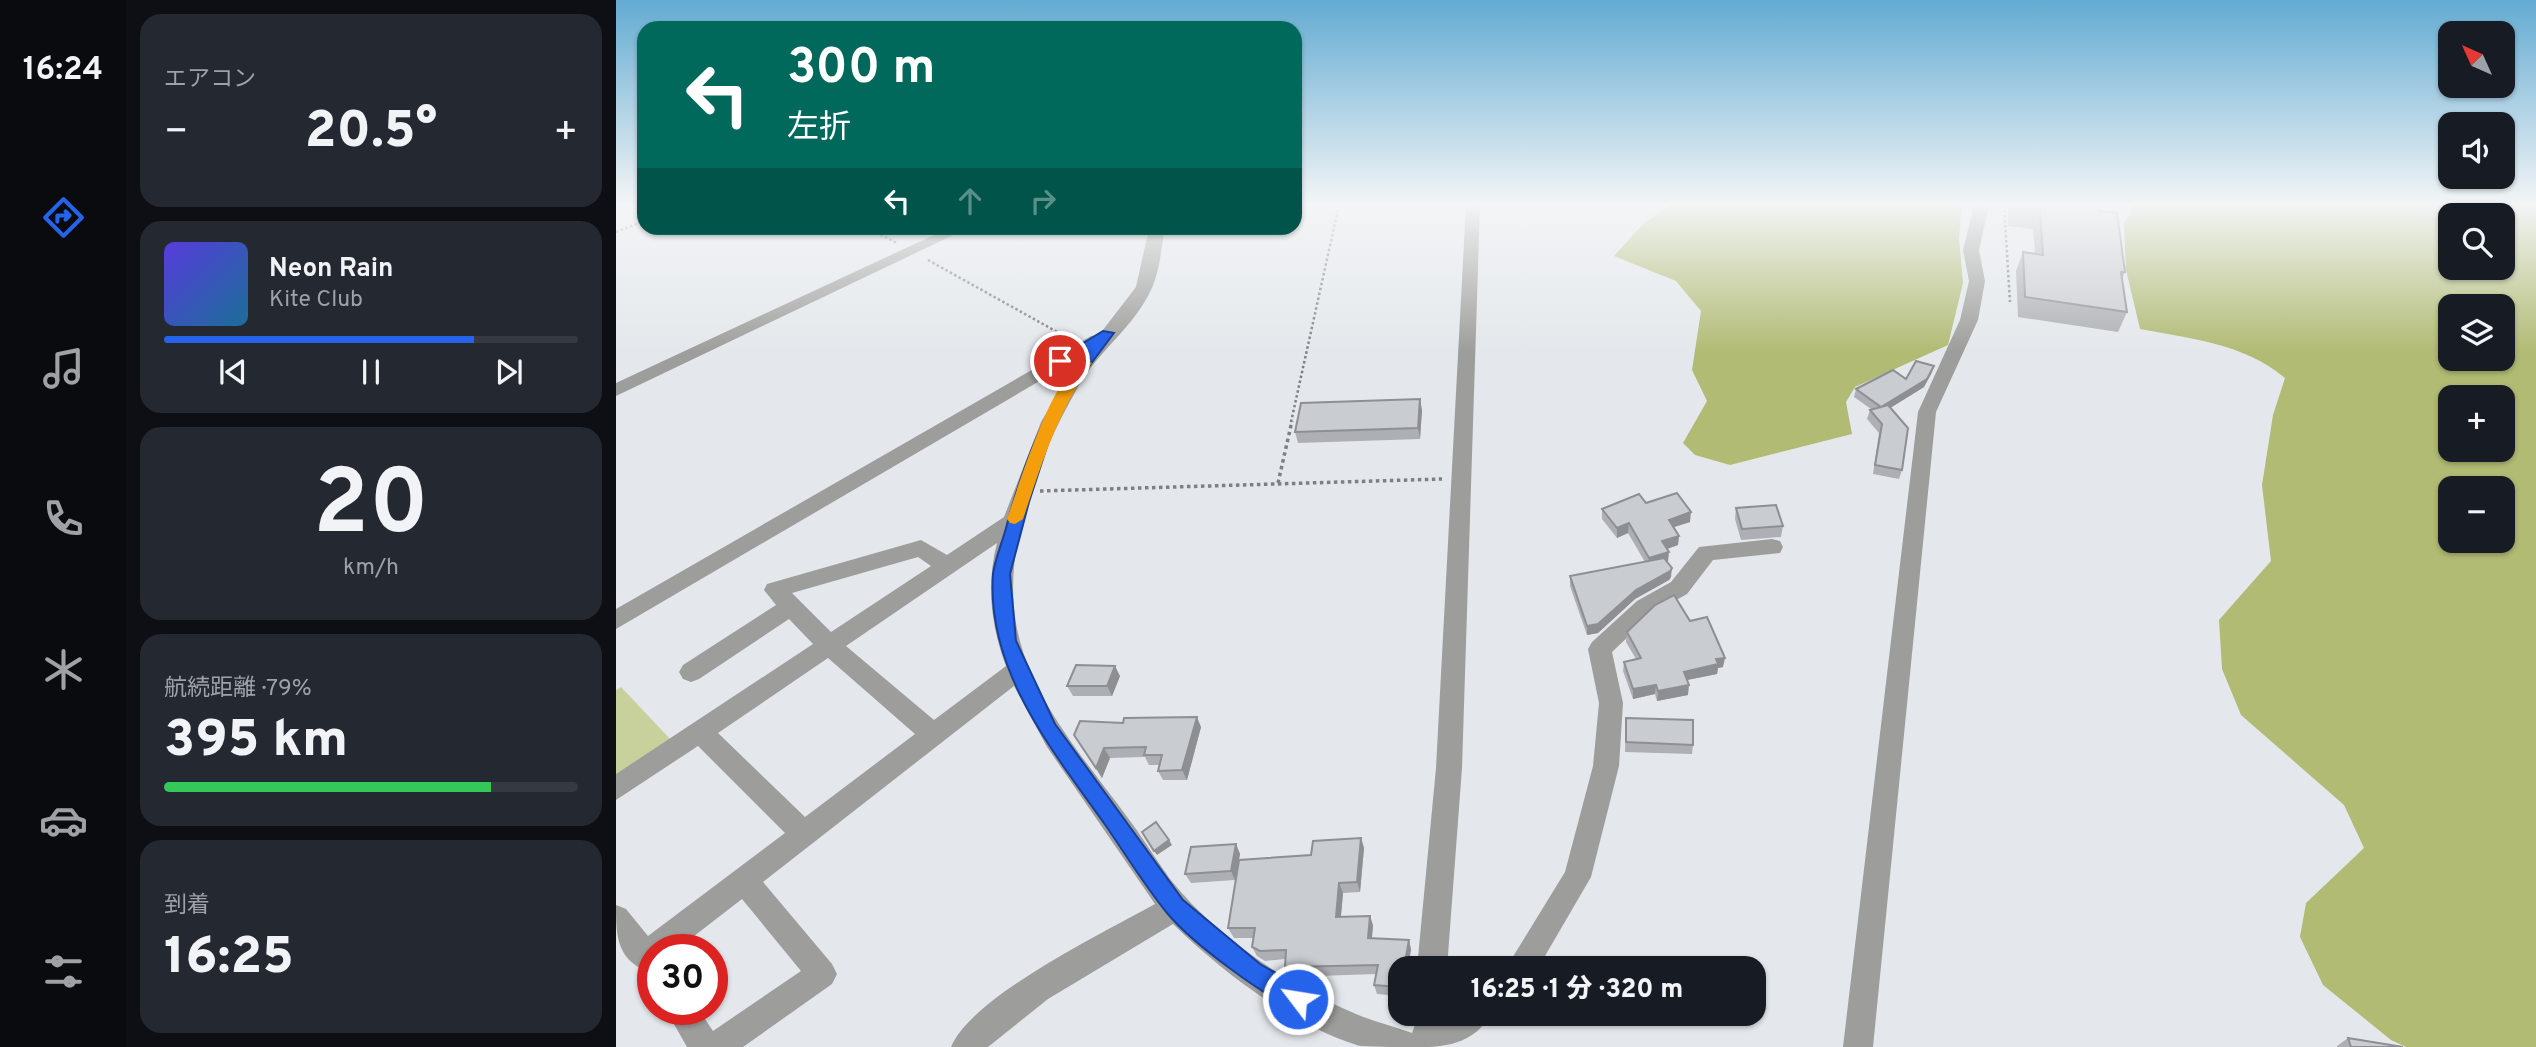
<!DOCTYPE html>
<html lang="ja">
<meta charset="utf-8">
<style>
:root{--surface:#171b24;--page:#242831;--text:#f1f3f6;--muted:#9ea1a6;--line:#363941;--accent:#2563eb}
body{margin:0;font-family:Overpass,"Noto Sans JP",sans-serif;background:var(--page);color:var(--text);height:100vh;display:flex;flex-direction:column;font-size:26px;white-space:nowrap}
*{box-sizing:border-box;margin:0}
p{font-size:23px;color:var(--muted)}
.icon{flex:none;width:38px;height:38px;fill:none;stroke:currentColor;stroke-width:2;stroke-linecap:round;stroke-linejoin:round}
.map{position:relative;flex:1;overflow:hidden}
.panel{display:flex;flex-direction:column;gap:14px;padding:14px;background:#0d0f14;width:490px}
.panel>*{flex:none}
.hud{position:absolute;left:21px;top:21px;width:665px;height:214px;border-radius:21px;box-shadow:0 2px 5px #0004;background:#00695c;color:#fff;overflow:hidden}
.needle{width:46px;rotate:315deg}
.tools{position:absolute;left:1822px;top:21px;display:grid;gap:14px}
.tools a{display:grid;place-items:center;width:77px;height:77px;border-radius:14px;background:var(--surface);box-shadow:0 2px 5px #0004;font-size:35px}
.speed{position:absolute;left:21px;top:934px;display:flex;gap:14px;font-size:35px;font-weight:700;text-align:center}
.speed>*{display:grid;place-content:center;width:91px;height:91px;border-radius:50%;background:var(--surface);box-shadow:0 2px 5px #0004;line-height:1}
.speed .limit{border:10px solid #d22;background:#fff;color:#111}
.pin{position:absolute;display:grid;place-items:center;width:60px;height:60px;color:#fff;margin:-30px;border:4px solid #fff;border-radius:50%;box-shadow:0 2px 7px #0007}
.me{position:absolute;width:77px;margin:-38px;rotate:301deg;stroke-linejoin:round;filter:drop-shadow(0 0 5px #0008)}
.turn{display:flex;align-items:center;gap:24px;height:147px;padding:0 35px;font-size:32px}
.turn .icon{width:91px;height:91px;stroke-width:2.5}
.turn b{display:block;font-size:49px;line-height:60px}
.lanes{display:flex;align-items:center;height:66px;padding:0 35px;background:#0003;justify-content:center;gap:35px;direction:ltr}
.lanes .off{opacity:.35}
.big{font-size:52px;font-weight:800;line-height:1.1}
.panel .tile{flex:1;display:flex;flex-direction:column;justify-content:center;gap:10px;min-width:0;padding:0 24px;border-radius:21px;background:var(--page)}
.panel .dial{align-items:center;gap:0}
.dial b{font-size:91px;line-height:1}
.song{display:flex;align-items:center;gap:21px}
.cover{width:84px;height:84px;border-radius:10px;background:linear-gradient(135deg,hsl(250 70% 55%),hsl(200 70% 35%))}
.played{height:7px;border-radius:4px;background:linear-gradient(90deg,var(--accent) 75%,var(--line) 75%)}
.keys{display:flex;justify-content:space-around;direction:ltr}
.heat{display:flex;justify-content:space-between;align-items:center;font-size:38px;direction:ltr}
.charge{height:10px;border-radius:5px;background:linear-gradient(90deg,#34c759 79%,var(--line) 0)}
.trip{position:absolute;left:772px;top:956px;width:378px;height:70px;border-radius:21px;background:var(--surface);box-shadow:0 2px 5px #0004;font-weight:800;line-height:70px;text-align:center}
main{display:flex;flex:1;min-height:0}
.tab-bar{display:flex;flex-direction:column;width:126px;justify-content:space-around;align-items:center;background:#090b0e;color:var(--muted)}
.tab-bar .icon{width:49px;height:49px}
.tab-bar .on{color:var(--accent)}
.tab-bar b{font-size:32px;color:var(--text)}
.map>svg:first-child{display:block}
</style>
<main>
<nav class="tab-bar">
<b>16:24</b>
<svg class="icon on" aria-label="directions" viewBox="0 0 24 24"><path d="M12 3l9 9-9 9-9-9zM9 14v-3h6M13 9l2 2-2 2"/></svg>
<svg class="icon" aria-label="music" viewBox="0 0 24 24"><path d="M9 18V5l10-2v13"/><circle cx="6" cy="18" r="3"/><circle cx="16" cy="16" r="3"/></svg>
<svg class="icon" aria-label="phone" viewBox="0 0 24 24"><path d="M5 4h4l2 5-3 2q2 4 5 5l2-3 5 2v4C11 20 4 13 5 4z"/></svg>
<svg class="icon" aria-label="climate" viewBox="0 0 24 24"><path d="M12 3v18M4 7l16 10M4 17L20 7"/></svg>
<svg class="icon" aria-label="car" viewBox="0 0 24 24"><path d="M5 17H2v-5l4-1 3-4h7l3 4 3 1v5h-3M9 17h6M6 11h13"/><circle cx="7" cy="17" r="2"/><circle cx="17" cy="17" r="2"/></svg>
<svg class="icon" aria-label="filters" viewBox="0 0 24 24"><path d="M4 7h16M4 17h16"/><circle cx="9" cy="7" r="2"/><circle cx="15" cy="17" r="2"/></svg>
</nav>
<section class="panel">
<div class="tile"><p>エアコン</p>
<div class="heat"><a>−</a><b class="big">20.5°</b><a>+</a></div>
</div>
<div class="tile">
<div class="song"><i class="cover"></i><div><b>Neon Rain</b><p>Kite Club</p></div></div>
<div class="played"></div>
<div class="keys"><svg class="icon" aria-label="previous" viewBox="0 0 24 24"><path d="M18 5L8 12l10 7zM5 5v14"/></svg><svg class="icon" aria-label="pause" viewBox="0 0 24 24"><path d="M8 5v14M16 5v14"/></svg><svg class="icon" aria-label="next" viewBox="0 0 24 24"><path d="M6 5l10 7-10 7zM19 5v14"/></svg></div>
</div>
<div class="tile dial"><b>20</b><p>km/h</p></div>
<div class="tile"><p>航続距離 · 79%</p><b class="big">395 km</b><div class="charge"></div></div>
<div class="tile"><p>到着</p><b class="big">16:25</b></div>
</section>
<div class="map">
<svg width="1920" height="1047" viewBox="0 0 1920 1047">
<rect width="100%" height="100%" fill="#e4e8ec"/>
<!-- green -->
<path fill="#c8d19b" d="M5,687L56,741L0,777V690Z"/>
<!-- forest -->
<path fill="#b1bb74" fill-rule="evenodd" d="M1055,205H1346L1343,238L1347,283L1332,345L1239,387L1230,402L1236,434L1114,465L1079,455L1067,443L1091,401L1076,370L1085,311L1060,281L998,256L1027,224Z
M1518,205H1920V1047H1790L1775,1040L1707,985L1684,937L1690,903L1748,848L1728,805L1625,715L1606,669L1603,620L1655,561L1646,485L1657,415L1669,378C1627,343 1576,339 1524,329L1510,270L1508,224ZM1834,215H1886V268H1834ZM1834,306H1886V359H1834ZM1834,397H1886V450H1834ZM1834,488H1886V541H1834Z"/>
<g fill="none" stroke-linecap="round" stroke-linejoin="round">
<!-- path-far1 -->
<path stroke="#7d7f82" stroke-width="2.5" stroke-dasharray="2.5 2.5" stroke-linecap="butt" d="M1388,205L1394,302
M251,228L281,243
M0,232L28,221
M312,260L452,338
M675,422L723,205"/>
<!-- path -->
<path stroke="#7d7f82" stroke-width="3.5" stroke-dasharray="3.5 3.5" stroke-linecap="butt" d="M662,483L676,421
M424,491L826,479"/>
<!-- minor -->
<path fill="#9d9d9b" fill-rule="evenodd" d="M850,205H864L846,768L831,968H801L820,768Z
M1358,205H1373L1363,250L1369,281L1362,320L1320,412L1257,1047H1227L1302,412L1344,320L1353,281L1347,250Z
M333,228H352L0,396V383Z
M533,228H549C545,248 544,271 535,290C518,327 482,351 462,387C426,450 391,533 398,607C404,686 464,753 509,814C525,835 539,858 554,879C600,937 672,985 740,1014C758,1022 777,1026 796,1033L800,1022C811,1018 824,1020 833,1013H874C863,1040 834,1047 808,1047C788,1047 762,1047 744,1046C677,1026 606,972 557,924L432,999L372,1047H335C356,996 489,932 539,904L431,747L398,686L147,882L216,964L221,974L216,984L127,1047H71L50,1010H83L97,1031L185,971L126,899L60,950H37V968L30,971C0,958 0,934 0,905L10,909L32,936L169,833L82,746L0,800V774L197,644L173,619L83,679L75,682L67,679L63,672L67,665L160,605L148,590L151,584L305,540L331,555L388,517L425,422L463,358L0,629V609L475,336L483,335L520,287ZM381,543C370,585 375,626 390,666L318,720L230,646ZM302,557L315,566L215,632L176,593ZM212,658L299,734L189,817L102,733Z
M1156,539L1164,541L1167,547L1164,553L1097,560L1071,594L1037,613L996,652L1007,703L1003,766L975,877L922,968H890L949,872L977,766L983,703L972,649L976,642L1021,601L1055,582L1083,547Z"/>
</g>
<!-- wall -->
<path fill="#adafb4" d="M1392,205H1483L1484,211L1509,272L1506,279L1511,312L1502,332L1402,317L1400,271L1407,252L1419,253L1417,229L1392,226Z
M1318,366L1315,374L1308,387L1274,408L1286,470L1283,479L1257,474L1263,433L1251,419L1254,410L1255,409L1238,397L1240,389L1290,379Z
M806,410L804,439L682,443L679,432Z
M1030,503L1074,522L1058,527L1063,536L1062,545L1051,549V562L1055,577L1053,580L1019,599L982,633L971,635L954,586V576L1029,562L1012,533L1001,538L986,519V509Z
M1120,508L1167,526L1165,537L1125,540L1119,519Z
M1074,621L1107,667L1102,668L1101,674L1071,680L1072,695L1041,701L1039,694L1017,699L1007,671L1008,662L1020,659L1010,642L1011,632Z
M504,676L496,696H457L451,686Z
M1010,718L1077,745L1076,754L1009,752Z
M585,727L571,780H547L542,771L543,765H533L529,757L494,758L486,778L458,735Z
M745,838L748,848L744,892L727,893L725,916L757,925L756,938L793,940L795,950L784,968V996L761,994L758,985L760,974L673,977L669,967V959L649,961L641,956L636,947L638,938H618L612,928L695,855Z
M620,844L624,854L619,880L575,883L569,874Z
M1732,1038L1787,1047H1721V1046Z"/>
<!-- shaded-wall -->
<path fill="#8d8f92" d="M1318,366L1315,374L1308,387L1263,415L1265,407Z
M804,399L806,410L804,439L802,428Z
M1075,512L1074,522L1052,529L1053,520Z
M1013,523L1012,533L1001,538V528Z
M1063,536L1062,545L1045,551L1046,541Z
M1053,552L1052,562L1032,568L1033,558Z
M1056,568L1055,577L1053,580L1019,599L982,633L971,635V626L1020,590Z
M1109,658L1107,667L1102,668L1101,674L1066,681L1068,672L1100,659Z
M499,666L504,676L496,696L491,686Z
M1040,685L1039,694L1017,699V689Z
M1073,685L1072,695L1041,701L1042,691Z
M581,717L585,727L571,780L566,770Z
M488,748L494,758L486,778L480,768Z
M745,838L748,848L744,892L741,882Z
M553,840L556,845L541,855L538,851Z
M620,844L624,854L619,880L615,871Z
M723,883L727,893L724,926L720,917Z
M754,916L757,925L755,947L752,938Z
M793,940L795,950L792,968H788Z"/>
<!-- building -->
<path fill="#c9ccd1" stroke="#8d8f92" stroke-width="2" d="M1398,205H1483L1484,211L1501,213L1509,272H1505L1511,312L1409,297L1407,252L1427,255L1424,210L1398,207Z
M1300,361L1318,366L1311,379L1265,407L1240,389L1277,370L1290,379Z
M804,399L802,428L679,432L685,403Z
M1272,405L1292,428L1286,470L1259,465L1266,424L1254,410Z
M1061,493L1075,512L1053,520L1063,536L1046,541L1053,552L1033,558L1013,523L1001,528L986,509L1023,494L1030,503Z
M1160,505L1167,526L1126,529L1120,508Z
M1048,558L1056,568L1054,571L1020,590L982,624L971,626L954,576Z
M1058,595L1074,621L1091,617L1109,658L1100,659L1102,664L1068,672L1073,685L1042,691L1040,685L1017,689L1008,662L1025,658L1011,632L1039,605Z
M460,665L499,666L491,686H451Z
M581,717L566,770L542,771L546,755H528L530,747L488,748L480,768L458,735L464,721L507,723L508,718Z
M1010,718L1077,720V745L1010,742Z
M540,822L553,840L538,851L526,832Z
M745,838L741,882L723,883L720,917L754,916L752,938L793,940L788,968H784V987L758,985L762,965L669,967L670,950L644,951L636,947L639,928H612L623,860L695,855L697,841Z
M620,844L615,871L569,874L575,847Z
M1732,1038L1787,1047H1735Z"/>
<!-- sky -->
<linearGradient id="sky" x2="0" y2="1"><stop stop-color="#63abd2"/><stop offset="0.58" stop-color="#f3f5f6"/><stop offset="1" stop-color="#f3f5f6" stop-opacity="0"/></linearGradient>
<rect width="1920" height="352" fill="url(#sky)"/>
<!-- route -->
<path fill="#2563eb" stroke="#184099" stroke-width="2" d="M487,331L498,333L462,381L437,428L413,502L394,574L400,641L439,724L567,900L644,964L691,991L694,999L691,1007L682,1011C646,995 576,943 551,913C529,886 510,855 490,826C437,751 370,671 377,574C379,559 386,543 390,528C407,464 430,404 471,351L449,364L438,361Z"/>
<!-- slow -->
<path fill="#f59e0b" d="M469,359L476,363C442,411 426,463 407,519L399,524L394,523L391,519C402,488 439,368 469,359Z"/>
</svg>
<div class="tools">
<a><svg class="needle" viewBox="-14 -14 28 28"><path d="M0-13l5 13h-10z" fill="#e53935"/><path d="M0 13l5-13h-10z" fill="#9ea1a6"/></svg></a>
<a><svg class="icon" aria-label="sound" viewBox="0 0 24 24"><path d="M4 9h4l5-4v14l-5-4H4zM17 9q2 3 0 6"/></svg></a>
<a><svg class="icon" aria-label="search" viewBox="0 0 24 24"><circle cx="10" cy="10" r="6"/><path d="M15 15l6 6"/></svg></a>
<a><svg class="icon" aria-label="layers" viewBox="0 0 24 24"><path d="M12 4l9 5-9 5-9-5zM3 14l9 5 9-5"/></svg></a>
<a>+</a>
<a>−</a>
</div>
<div class="speed"><div class="limit">30</div></div>
<div class="pin" style="left:444px;top:361px;background:#d93025"><svg class="icon" aria-label="arrive" viewBox="0 0 24 24"><path d="M6 21V4h12l-3 4 3 4H6"/></svg></div>
<svg class="me" style="left:682px;top:999px" viewBox="-20 -20 40 40"><circle r="17" fill="#2563eb" stroke="#fff" stroke-width="3"/><path d="M0-11L8 9 0 5-8 9z" fill="#fff"/></svg>
<div class="trip">16:25 · 1 分 · 320 m</div>
<div class="hud">
<div class="turn"><svg class="icon" aria-label="left" viewBox="0 0 24 24"><path d="M17 20v-9H6M10 6l-5 5 5 5"/></svg><div><b>300 m</b>左折</div></div>
<div class="lanes"><svg class="icon" aria-label="left" viewBox="0 0 24 24"><path d="M17 20v-9H6M10 6l-5 5 5 5"/></svg><svg class="icon off" aria-label="ahead" viewBox="0 0 24 24"><path d="M12 20V5M6 11l6-6 6 6"/></svg><svg class="icon off" aria-label="right" viewBox="0 0 24 24"><path d="M7 20v-9h11M14 6l5 5-5 5"/></svg></div>
</div>
</div>
</main>
